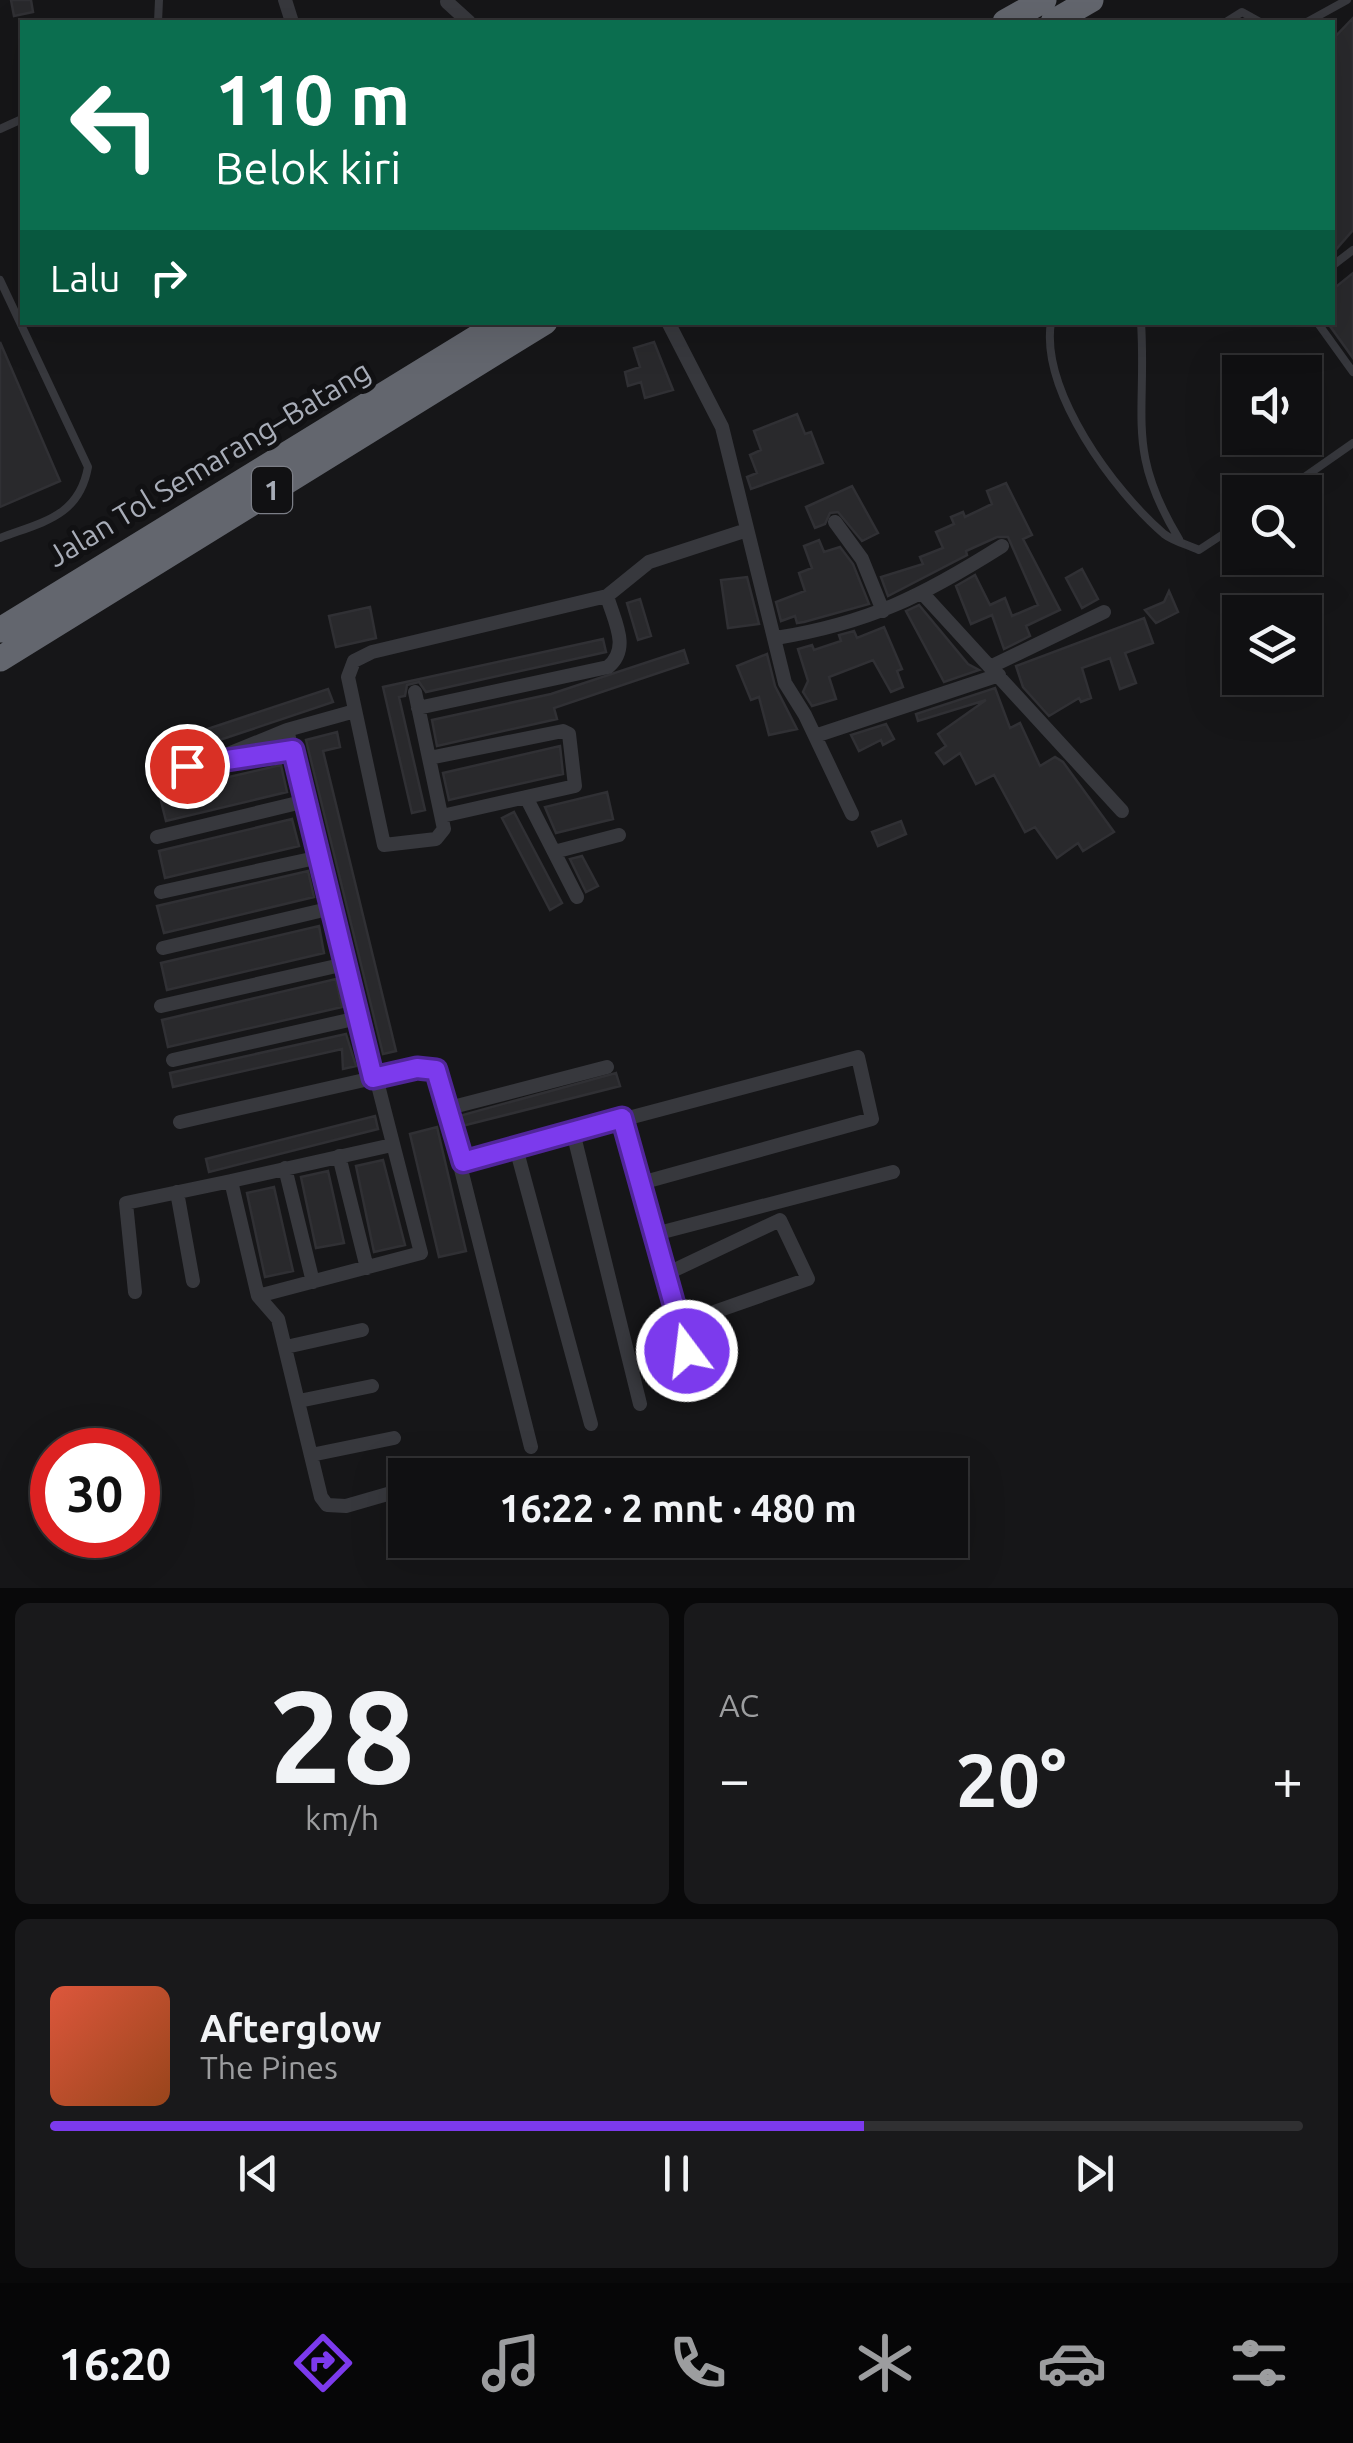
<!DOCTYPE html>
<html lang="id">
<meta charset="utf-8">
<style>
:root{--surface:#101012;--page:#19191b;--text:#f1f3f6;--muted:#9c9d9f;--line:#303032;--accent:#7c3aed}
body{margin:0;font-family:Ubuntu,sans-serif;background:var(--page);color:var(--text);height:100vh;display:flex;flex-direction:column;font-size:38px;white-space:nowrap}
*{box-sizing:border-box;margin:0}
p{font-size:32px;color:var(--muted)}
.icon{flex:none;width:55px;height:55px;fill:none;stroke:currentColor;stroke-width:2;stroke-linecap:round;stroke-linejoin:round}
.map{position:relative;height:1588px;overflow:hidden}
.side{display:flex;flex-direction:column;gap:15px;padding:15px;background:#09090a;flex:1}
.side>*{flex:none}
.hud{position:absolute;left:20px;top:20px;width:1315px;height:305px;border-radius:0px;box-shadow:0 10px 40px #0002,0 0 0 2px var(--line);background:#0b6e4f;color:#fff;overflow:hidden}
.controls{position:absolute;left:1222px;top:355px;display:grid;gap:20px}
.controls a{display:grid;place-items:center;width:100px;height:100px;border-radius:0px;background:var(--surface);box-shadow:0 10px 40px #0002,0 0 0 2px var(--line);font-size:50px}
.speed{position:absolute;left:30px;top:1428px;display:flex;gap:20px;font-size:50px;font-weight:700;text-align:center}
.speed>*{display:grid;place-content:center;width:130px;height:130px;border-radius:50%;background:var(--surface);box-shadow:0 10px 40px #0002,0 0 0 2px var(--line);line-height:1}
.speed .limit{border:15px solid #d22;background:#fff;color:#111}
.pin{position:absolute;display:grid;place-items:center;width:85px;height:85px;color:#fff;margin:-42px;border:5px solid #fff;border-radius:50%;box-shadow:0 2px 10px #0007}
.me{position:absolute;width:110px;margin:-55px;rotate:345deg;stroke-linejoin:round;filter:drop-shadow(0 0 8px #0008)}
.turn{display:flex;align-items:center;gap:35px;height:210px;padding:0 30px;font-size:45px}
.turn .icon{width:130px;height:130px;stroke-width:2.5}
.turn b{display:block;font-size:70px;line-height:85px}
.then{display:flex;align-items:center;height:95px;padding:0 30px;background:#0003;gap:20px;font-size:38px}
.big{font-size:75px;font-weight:700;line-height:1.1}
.side .tile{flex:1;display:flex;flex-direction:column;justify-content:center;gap:15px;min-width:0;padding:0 35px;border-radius:15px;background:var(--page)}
.side .dial{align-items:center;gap:0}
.dial b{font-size:130px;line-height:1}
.song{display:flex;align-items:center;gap:30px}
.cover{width:120px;height:120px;border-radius:15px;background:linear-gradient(135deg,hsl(10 70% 55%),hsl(20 70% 35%))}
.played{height:10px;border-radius:5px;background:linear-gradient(90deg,var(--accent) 65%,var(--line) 65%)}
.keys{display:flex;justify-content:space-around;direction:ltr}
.heat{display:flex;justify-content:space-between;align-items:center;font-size:55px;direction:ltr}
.side .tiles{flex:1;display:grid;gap:15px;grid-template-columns:1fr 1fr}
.tile:last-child{grid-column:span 2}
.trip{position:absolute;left:388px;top:1458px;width:580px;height:100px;border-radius:0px;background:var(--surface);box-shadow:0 10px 40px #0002,0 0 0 2px var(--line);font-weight:700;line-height:100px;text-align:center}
.dock{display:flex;height:160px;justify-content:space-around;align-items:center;background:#060607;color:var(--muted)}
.dock .icon{width:70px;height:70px}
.dock .selected{color:var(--accent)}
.dock b{font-size:45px;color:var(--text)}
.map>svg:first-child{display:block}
</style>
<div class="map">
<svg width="1353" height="1588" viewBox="0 0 1353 1588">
<rect width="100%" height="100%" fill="#161618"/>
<!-- building -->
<path fill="#29292c" stroke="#303034" stroke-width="2.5" d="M11,0H31L33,12L14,16Z
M1353,18V230L1332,254V40Z
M1353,273V358L1327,322H1332V290Z
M0,342L60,481L0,507Z
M654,342L673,390L645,398L641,382L628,386L625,372L640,367L634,348Z
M797,414L805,434L811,432L823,463L751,489L747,477L757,473L750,455L761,450L754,431Z
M1006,483L1032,535L1023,539L1060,610L1026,626L1030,636L1004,649L992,615L971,624L956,586L975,575L990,605L1005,598L1012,616L1038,605L1008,537H997L966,551L967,555L888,596L881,577L923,564L920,557L943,548L936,532L954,524L951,517L963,512L965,517L992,504L987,491Z
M852,486L878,533L862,541L838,512L830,513L825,524L815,528L806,507Z
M819,540L824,552L840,547L853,564L869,604L804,622L797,623L795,616L781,621L776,602L805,591L799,573L812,568L804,546Z
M1082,569L1098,599L1082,608L1066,578Z
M747,577L759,624L728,628L721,580Z
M1169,591L1178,612L1156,623L1145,610L1164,602Z
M640,599L651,636L638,640L627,603Z
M919,605L968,664L979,670L944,682L906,611Z
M370,607L376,638L336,647L329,616Z
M1144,618L1153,643L1125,653L1136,683L1120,689L1110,658L1082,668L1091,698L1081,702L1079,698L1049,716L1023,687L1016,666Z
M884,627L902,669L897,671L903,687L891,692L873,660L829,677L836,699L812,706L803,692L808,681L798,649L812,645L814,650L841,641L839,635L854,631L857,638Z
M603,639L606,652L426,692L419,682L407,685L405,696L399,697L425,810L412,813L383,687Z
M684,650L688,663L554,708L557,719L437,746L432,720L551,694Z
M767,654L775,686L797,729L769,735L759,697L751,700L737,666Z
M995,688L1010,728L1020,723L1040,766L1055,757L1063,762L1114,832L1083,851L1078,843L1057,858L1035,827L1025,832L994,775L976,784L960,753L944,764L936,753L946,746L938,734L986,700L918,721L916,714Z
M328,689L333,702L166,758L162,744Z
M886,724L894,739L883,745L881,740L859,751L851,735Z
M337,732L340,747L323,751L396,1051L383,1054L306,740Z
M560,746L563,774L449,800L443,773Z
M281,765L287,792L166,821L159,793Z
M607,792L613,819L556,833L545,807Z
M514,812L562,903L550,910L502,818Z
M292,819L299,846L165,878L159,851Z
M901,821L906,834L878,846L872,832Z
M582,856L598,886L586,892L570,859Z
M308,871L314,897L164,933L157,906Z
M319,926L324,953L167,990L161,963Z
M336,979L342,1007L168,1047L162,1020Z
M346,1034L356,1066L343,1069L342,1049L173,1087L170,1073Z
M616,1073L620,1086L462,1126L459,1116Z
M375,1116L378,1129L209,1172L206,1159Z
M437,1127L466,1251L439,1257L410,1134Z
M383,1160L405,1245L374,1252L356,1166Z
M328,1171L344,1243L316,1248L301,1177Z
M274,1187L293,1271L265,1277L247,1193Z"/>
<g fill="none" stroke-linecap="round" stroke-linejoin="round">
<!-- lane -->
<path stroke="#37383d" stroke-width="8" d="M158,22L159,0
M1226,22L1242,12L1260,22
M1307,22L1347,0
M0,129L22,119
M1332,266L1353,250
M0,280L88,467C79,517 42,522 0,538
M1051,322C1040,391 1114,491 1164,534C1173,541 1188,545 1199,550L1240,523
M1141,322C1147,417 1125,450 1179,539
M1317,322L1353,372
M1283,492L1353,443"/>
<!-- street -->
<path stroke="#37383d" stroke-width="14" d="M285,0L292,22
M447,2L469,22
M668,322L722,427L785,683L805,715L852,814
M835,522L862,559L883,611
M924,595L1122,811
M776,638C869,623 923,596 1002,546
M992,666L1104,612
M415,692L444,829L436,839L384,845L348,677L354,661L372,652L607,596L649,562L747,530
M418,708L608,667C631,648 614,621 607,596
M815,736L999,675
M237,756L293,750
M429,758L563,731L569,734L575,786L442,816
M157,773L216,759L287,730
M526,797L577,897
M157,837L306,801
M554,852L619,835
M161,892L320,857
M163,948L332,908
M161,1006L345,964
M173,1060L358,1018
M449,1108L607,1067
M622,1118L641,1183
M180,1122L417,1068L436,1070L531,1447
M573,1132L640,1404
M392,1145L231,1181L258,1296L278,1319L321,1497L327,1505L346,1506L398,1491
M516,1148L591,1424
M339,1156L367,1268
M463,1162L858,1057L872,1119L641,1183L687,1351
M285,1168L313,1282
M177,1192L193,1281
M655,1234L893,1172
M666,1274L780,1220L808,1279L680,1324
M135,1292L126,1203L231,1181
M258,1296L421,1253L287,730L355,711
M286,1347L362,1330
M299,1401L372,1386
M311,1455L394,1438"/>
<!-- highway -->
<path stroke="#63666e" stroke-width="25" d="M1005,22L1044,0
M1053,22L1091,0
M0,630L502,322
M0,659L545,322"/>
</g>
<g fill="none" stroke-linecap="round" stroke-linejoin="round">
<!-- route casing -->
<g stroke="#51269a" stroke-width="25">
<path id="route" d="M187,766L293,750L373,1078L417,1068L436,1070L463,1162L622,1118L687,1351"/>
</g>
<!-- route -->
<use href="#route" stroke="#7c3aed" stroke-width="18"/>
</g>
<g text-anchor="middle" stroke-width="10" stroke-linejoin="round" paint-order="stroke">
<!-- shield labels -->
<rect fill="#111113" stroke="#7b7e86" stroke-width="2.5" x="252" y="467" width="40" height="46" rx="8"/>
<g font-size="28" font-weight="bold" fill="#a8adb8">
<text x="272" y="500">1</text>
</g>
<!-- street labels -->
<g font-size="30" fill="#a8adb8" stroke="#111113">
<text transform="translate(209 464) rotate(-31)" y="10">Jalan Tol Semarang–Batang</text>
</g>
</g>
</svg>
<div class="controls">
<a><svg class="icon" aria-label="sound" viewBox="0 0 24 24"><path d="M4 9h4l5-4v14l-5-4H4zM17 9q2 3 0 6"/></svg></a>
<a><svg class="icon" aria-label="search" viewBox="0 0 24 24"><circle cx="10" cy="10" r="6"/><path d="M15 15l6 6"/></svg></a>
<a><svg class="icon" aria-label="layers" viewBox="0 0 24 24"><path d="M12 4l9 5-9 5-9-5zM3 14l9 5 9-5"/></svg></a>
</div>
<div class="speed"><div class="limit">30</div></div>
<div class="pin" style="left:187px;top:766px;background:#d93025"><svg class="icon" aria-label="arrive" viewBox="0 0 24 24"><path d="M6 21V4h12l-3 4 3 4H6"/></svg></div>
<svg class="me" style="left:687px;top:1351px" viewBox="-20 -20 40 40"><circle r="17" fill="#7c3aed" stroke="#fff" stroke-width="3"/><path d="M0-11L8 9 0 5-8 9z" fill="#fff"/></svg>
<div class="trip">16:22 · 2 mnt · 480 m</div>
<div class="hud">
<div class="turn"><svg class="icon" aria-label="left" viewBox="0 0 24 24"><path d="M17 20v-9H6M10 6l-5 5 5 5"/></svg><div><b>110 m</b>Belok kiri</div></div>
<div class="then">Lalu<svg class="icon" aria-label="right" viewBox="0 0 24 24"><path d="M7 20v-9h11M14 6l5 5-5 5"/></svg></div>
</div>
</div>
<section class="side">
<div class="tiles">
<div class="tile dial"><b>28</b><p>km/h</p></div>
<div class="tile"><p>AC</p>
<div class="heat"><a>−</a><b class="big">20°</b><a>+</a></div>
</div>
<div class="tile">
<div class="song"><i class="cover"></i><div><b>Afterglow</b><p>The Pines</p></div></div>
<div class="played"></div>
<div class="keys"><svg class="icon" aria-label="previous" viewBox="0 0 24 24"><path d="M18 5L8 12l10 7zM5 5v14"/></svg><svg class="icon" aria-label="pause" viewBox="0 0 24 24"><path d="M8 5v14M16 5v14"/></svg><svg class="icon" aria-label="next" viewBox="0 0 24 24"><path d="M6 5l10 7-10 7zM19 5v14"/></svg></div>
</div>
</div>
</section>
<nav class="dock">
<b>16:20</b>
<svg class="icon selected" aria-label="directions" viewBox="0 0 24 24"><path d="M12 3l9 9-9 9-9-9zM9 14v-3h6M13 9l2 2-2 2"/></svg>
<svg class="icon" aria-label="music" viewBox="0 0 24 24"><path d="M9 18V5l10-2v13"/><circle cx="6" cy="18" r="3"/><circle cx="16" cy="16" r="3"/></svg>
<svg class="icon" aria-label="phone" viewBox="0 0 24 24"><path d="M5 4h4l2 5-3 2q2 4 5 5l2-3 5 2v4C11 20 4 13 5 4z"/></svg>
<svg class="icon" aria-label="climate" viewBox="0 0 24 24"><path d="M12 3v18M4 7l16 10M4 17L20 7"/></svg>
<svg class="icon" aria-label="car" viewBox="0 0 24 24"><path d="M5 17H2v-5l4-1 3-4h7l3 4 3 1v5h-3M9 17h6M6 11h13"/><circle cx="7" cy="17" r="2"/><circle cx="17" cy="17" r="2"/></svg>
<svg class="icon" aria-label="filters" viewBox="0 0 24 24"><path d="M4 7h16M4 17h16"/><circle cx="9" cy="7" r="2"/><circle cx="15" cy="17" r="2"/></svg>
</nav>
